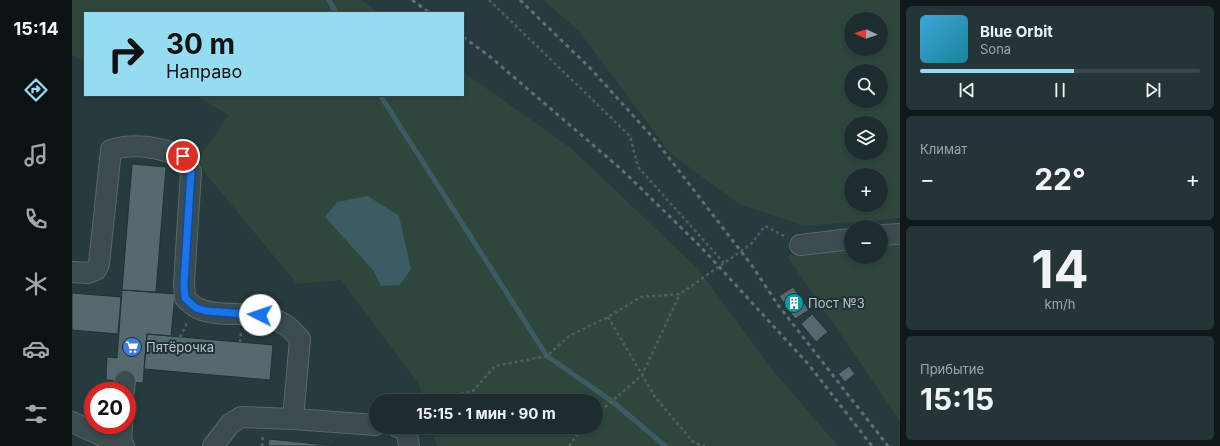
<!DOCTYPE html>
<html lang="ru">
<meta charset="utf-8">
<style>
:root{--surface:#1d2c2e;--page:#253436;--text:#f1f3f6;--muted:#a0a7aa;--line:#3b484a;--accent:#94ddf1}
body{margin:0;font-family:Inter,sans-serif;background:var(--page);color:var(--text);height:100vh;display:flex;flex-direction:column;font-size:15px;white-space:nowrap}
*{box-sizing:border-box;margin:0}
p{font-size:13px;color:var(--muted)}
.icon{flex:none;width:22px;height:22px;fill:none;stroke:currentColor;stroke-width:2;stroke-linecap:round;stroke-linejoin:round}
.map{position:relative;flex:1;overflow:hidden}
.details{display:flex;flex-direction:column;gap:6px;padding:6px;background:#101819;width:320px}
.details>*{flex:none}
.top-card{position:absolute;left:12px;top:12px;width:380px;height:84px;border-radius:0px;box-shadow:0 2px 6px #0003,0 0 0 1px var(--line);background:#94ddf1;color:#111;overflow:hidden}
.needle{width:26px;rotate:274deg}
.controls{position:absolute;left:772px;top:12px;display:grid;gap:8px}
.controls a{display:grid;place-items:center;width:44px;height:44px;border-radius:50%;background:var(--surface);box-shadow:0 2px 6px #0003,0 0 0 1px var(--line);font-size:20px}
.speed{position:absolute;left:12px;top:382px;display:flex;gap:8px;font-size:20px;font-weight:700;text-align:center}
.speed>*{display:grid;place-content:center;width:52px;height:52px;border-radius:50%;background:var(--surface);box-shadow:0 2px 6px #0003,0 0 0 1px var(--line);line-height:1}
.speed .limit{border:6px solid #d22;background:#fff;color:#111}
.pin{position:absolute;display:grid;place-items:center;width:34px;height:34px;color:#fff;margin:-17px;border:2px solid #fff;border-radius:50%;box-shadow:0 1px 4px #0007}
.me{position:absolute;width:44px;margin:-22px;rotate:274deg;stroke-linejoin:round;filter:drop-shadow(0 0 3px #0008)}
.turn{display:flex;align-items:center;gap:14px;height:84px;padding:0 16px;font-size:18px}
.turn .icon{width:52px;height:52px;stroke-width:2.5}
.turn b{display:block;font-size:28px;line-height:34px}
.big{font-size:30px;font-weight:700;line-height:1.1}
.details .tile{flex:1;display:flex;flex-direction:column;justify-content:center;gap:6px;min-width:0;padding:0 14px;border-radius:6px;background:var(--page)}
.details .dial{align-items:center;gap:0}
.dial b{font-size:52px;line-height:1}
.song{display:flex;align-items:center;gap:12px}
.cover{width:48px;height:48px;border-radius:6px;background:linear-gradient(135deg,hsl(200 70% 55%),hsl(190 70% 35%))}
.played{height:4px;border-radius:2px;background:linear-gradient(90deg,var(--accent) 55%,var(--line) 55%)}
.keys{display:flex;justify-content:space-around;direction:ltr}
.heat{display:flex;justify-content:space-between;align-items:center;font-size:22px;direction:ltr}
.trip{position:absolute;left:297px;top:394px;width:234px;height:40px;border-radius:20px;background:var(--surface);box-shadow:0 2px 6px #0003,0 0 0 1px var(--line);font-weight:700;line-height:40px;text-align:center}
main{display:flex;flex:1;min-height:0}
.dock{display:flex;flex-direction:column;width:72px;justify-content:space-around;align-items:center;background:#0c1212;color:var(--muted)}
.dock .icon{width:28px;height:28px}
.dock .current{color:var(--accent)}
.dock b{font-size:18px;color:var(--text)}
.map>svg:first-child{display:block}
</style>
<main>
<nav class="dock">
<b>15:14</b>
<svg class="icon current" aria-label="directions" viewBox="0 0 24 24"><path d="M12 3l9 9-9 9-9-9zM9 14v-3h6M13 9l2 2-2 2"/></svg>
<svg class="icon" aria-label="music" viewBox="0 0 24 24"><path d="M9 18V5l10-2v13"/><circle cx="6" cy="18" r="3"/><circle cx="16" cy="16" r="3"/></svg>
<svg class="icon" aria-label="phone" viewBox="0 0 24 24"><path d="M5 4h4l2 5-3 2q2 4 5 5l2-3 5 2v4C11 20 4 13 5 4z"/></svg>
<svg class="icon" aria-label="climate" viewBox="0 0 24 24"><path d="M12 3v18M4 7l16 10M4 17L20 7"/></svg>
<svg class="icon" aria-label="car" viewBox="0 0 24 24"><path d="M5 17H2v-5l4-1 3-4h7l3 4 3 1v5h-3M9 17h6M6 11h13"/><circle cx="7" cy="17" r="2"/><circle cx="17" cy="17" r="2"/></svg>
<svg class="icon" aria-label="filters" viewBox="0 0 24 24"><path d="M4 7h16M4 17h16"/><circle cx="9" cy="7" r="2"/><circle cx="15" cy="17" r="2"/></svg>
</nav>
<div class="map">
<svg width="828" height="446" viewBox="0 0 828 446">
<rect width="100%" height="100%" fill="#273a3e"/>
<!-- green -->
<path fill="#2f463d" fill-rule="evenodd" d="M0,0H289L307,13H13V61L0,55Z
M471,0H828V218L732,226L667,204L598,153L507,31ZM779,19H809V49H779ZM779,71H809V101H779ZM779,123H809V153H779ZM779,175H809V205H779Z
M391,72L499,148L626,269L703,373L766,446H365L359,427H524V401H352L347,384L269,280L225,284L124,162L157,115L122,95H391ZM327,216L309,286L301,270Z
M815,245L828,246V421L715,256L779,249V257H809V246Z"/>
<!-- water -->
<path fill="#3c5c64" d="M296,196L327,216L339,269L328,285L309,286L301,270L253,217L265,202Z"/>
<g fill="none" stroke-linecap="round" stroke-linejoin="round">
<!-- stream -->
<path stroke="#3c5c64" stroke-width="5" d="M257,0L264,13
M308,95L475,356L541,402L593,446"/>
</g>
<!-- building -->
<path fill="#556a6e" stroke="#223236" d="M60,164L94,167L84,292L50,290Z
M721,287L737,310L723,319L707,296Z
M50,290L103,294L99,336L75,334L71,383L34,380L35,357L45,358Z
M0,293L49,297L46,334L0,330Z
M740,314L756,332L744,342L729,324Z
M75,334L201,345L198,380L72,369Z
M777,366L783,374L773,382L766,374Z
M197,439L226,442L265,446H196Z"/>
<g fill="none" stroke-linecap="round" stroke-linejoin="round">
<!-- minor casing -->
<g stroke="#59686c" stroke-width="22">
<path id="minor" d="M809,235L828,234
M728,245L779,239
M0,272L16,273L24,270L27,264L39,150C64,142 87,148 111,156L119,172L112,283L113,298C117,302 121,306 125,308C151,320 183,307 212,324C218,327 223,334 228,339L221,419L169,417L158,424L141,446
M52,391L53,381
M221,419L304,425
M0,422L52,446
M325,427L334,428L337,446
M49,444L50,425"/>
</g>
<!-- path -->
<path stroke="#4e625d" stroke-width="2.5" stroke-dasharray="3 3" stroke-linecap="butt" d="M417,0L558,136L566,167L652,263
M536,317L583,397L622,443L633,446
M108,337L115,323
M168,342L169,332
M354,401L356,399L400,392L423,366L475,356L497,336L536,317L569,297L608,294L679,244L693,226L712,236
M524,415L570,375L608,294
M190,446L191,436
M497,446L511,427"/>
<!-- minor -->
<use href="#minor" stroke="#3b4b4e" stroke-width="20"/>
<!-- rail -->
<path stroke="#5d7075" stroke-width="3" stroke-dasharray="4 4" stroke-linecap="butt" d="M340,0L358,13
M448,0L519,69L584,141L681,267L706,305L816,446
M391,37L416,55L549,169L628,246L737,365L800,446"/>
</g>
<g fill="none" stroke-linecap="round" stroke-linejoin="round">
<!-- route casing -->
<g stroke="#114b97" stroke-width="10">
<path id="route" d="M111,156L119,172L112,283L113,298L124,308L134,311L188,315"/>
</g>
<!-- route -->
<use href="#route" stroke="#1a73e8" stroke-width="7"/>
</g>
<!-- icons -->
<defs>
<g id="building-disc" transform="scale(1)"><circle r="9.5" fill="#0f9aa8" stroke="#203034"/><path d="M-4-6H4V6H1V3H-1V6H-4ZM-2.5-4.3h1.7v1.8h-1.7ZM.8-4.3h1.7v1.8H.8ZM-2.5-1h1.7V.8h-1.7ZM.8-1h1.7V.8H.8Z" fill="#fff"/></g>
<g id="supermarket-disc" transform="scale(1)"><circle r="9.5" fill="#3f7fe0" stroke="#203034"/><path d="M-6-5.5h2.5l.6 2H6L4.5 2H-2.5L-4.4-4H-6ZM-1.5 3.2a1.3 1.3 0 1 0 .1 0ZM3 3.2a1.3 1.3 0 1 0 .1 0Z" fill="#fff"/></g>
</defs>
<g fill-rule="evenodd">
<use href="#building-disc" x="722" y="303"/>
<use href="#supermarket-disc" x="60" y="347"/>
</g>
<g text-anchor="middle" stroke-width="4" stroke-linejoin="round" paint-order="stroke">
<!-- poi labels -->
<g font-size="13" fill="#b7c5c9" stroke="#203034" text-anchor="start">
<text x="736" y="308">Пост №3</text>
<text x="74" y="352">Пятёрочка</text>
</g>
</g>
</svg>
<div class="controls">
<a><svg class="needle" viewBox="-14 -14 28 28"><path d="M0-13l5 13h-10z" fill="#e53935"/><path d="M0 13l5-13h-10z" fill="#a0a7aa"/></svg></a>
<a><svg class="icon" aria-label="search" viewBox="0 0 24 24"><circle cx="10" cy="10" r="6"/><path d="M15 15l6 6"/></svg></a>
<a><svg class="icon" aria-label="layers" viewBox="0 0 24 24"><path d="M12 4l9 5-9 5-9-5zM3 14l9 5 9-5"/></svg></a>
<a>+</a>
<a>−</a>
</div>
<div class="speed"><div class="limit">20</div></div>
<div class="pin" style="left:111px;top:156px;background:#d93025"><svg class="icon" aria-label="arrive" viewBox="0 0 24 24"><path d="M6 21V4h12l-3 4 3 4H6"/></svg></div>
<svg class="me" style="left:188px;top:315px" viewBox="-20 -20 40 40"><circle r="19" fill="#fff"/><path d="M0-13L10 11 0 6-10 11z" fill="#1a73e8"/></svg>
<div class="trip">15:15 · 1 мин · 90 m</div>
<div class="top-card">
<div class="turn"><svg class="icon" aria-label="right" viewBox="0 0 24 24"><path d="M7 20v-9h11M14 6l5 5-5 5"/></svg><div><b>30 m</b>Направо</div></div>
</div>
</div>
<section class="details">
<div class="tile">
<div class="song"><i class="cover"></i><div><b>Blue Orbit</b><p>Sona</p></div></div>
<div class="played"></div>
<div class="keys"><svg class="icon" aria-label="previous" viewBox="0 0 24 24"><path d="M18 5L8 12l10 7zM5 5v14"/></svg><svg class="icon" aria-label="pause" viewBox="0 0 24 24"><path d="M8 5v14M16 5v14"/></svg><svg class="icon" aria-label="next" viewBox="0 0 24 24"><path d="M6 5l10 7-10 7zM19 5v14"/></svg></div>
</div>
<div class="tile"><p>Климат</p>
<div class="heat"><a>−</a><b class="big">22°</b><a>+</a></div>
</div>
<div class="tile dial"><b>14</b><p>km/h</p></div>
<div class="tile"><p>Прибытие</p><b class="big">15:15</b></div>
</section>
</main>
